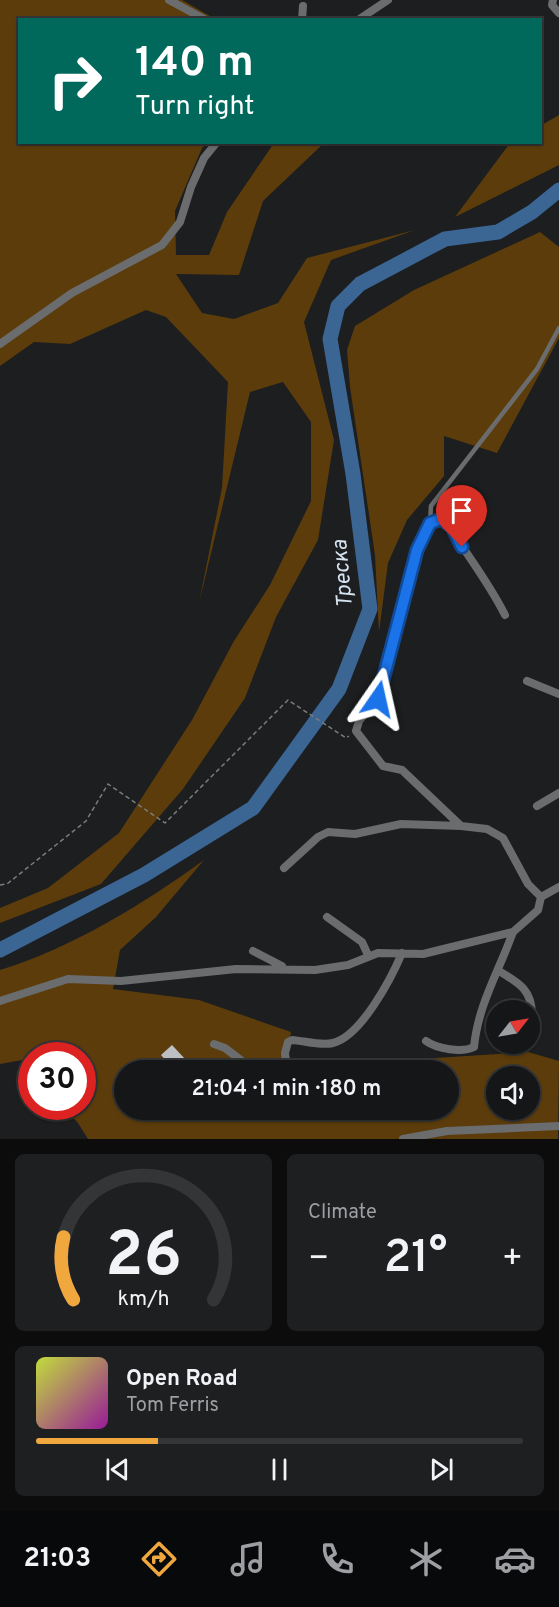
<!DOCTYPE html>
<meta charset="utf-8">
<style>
:root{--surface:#151618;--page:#1e1f21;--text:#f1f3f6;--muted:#9d9fa2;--line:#343537;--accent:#efa73e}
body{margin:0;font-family:Overpass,sans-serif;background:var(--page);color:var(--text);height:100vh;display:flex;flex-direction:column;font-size:22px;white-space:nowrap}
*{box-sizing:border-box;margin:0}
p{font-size:20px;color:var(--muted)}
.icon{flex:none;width:33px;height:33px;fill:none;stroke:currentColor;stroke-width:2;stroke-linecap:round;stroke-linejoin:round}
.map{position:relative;height:1139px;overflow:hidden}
.side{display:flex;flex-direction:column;gap:15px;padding:15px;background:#0c0c0d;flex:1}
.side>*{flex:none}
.top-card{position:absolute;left:18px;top:18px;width:524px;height:126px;border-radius:0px;box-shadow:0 2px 4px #0004,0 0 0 2px var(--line);background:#00695c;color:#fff;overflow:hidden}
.needle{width:39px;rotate:59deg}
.buttons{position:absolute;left:486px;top:1000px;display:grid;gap:12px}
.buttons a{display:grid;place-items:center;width:54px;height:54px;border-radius:50%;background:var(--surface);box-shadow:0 2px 4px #0004,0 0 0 2px var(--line);font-size:30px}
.speed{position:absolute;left:18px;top:1042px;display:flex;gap:12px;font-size:30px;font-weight:700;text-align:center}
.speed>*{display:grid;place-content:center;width:78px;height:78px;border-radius:50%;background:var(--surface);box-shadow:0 2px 4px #0004,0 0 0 2px var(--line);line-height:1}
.speed .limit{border:9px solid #d22;background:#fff;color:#111}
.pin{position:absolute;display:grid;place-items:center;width:51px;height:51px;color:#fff;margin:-62px -26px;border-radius:50% 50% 50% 0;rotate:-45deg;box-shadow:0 0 6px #0007}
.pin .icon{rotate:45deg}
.me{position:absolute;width:66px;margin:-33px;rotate:11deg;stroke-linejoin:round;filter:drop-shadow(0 0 4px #0008)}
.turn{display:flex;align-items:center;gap:21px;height:126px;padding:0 18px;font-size:27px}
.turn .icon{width:78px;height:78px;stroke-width:2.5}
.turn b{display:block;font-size:42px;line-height:51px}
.big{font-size:45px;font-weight:600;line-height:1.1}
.side .widget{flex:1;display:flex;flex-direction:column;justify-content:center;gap:9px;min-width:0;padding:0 21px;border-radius:9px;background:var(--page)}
.side .dial{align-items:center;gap:0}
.dial svg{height:156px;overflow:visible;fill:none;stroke:var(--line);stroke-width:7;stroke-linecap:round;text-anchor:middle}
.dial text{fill:var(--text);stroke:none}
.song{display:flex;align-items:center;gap:18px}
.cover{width:72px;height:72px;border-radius:9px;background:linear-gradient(135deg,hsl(70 70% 55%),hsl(300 70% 35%))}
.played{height:6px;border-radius:3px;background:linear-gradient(90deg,var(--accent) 25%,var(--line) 25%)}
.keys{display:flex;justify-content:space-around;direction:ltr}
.heat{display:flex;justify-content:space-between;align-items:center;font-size:33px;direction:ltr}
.side .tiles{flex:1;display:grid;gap:15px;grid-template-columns:1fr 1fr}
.widget:last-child{grid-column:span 2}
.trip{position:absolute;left:114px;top:1060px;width:345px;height:60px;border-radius:30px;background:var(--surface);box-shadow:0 2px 4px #0004,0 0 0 2px var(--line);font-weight:600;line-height:60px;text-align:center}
.dock{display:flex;height:96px;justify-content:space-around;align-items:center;background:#08090a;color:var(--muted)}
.dock .icon{width:42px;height:42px}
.dock .current{color:var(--accent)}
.dock b{font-size:27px;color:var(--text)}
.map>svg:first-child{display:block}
</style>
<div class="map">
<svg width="559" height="1139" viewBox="0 0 559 1139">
<rect width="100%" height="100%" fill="#1c1e20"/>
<!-- green -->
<path fill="#5c3c0b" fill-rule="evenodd" d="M0,0H182L215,19L20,20V142L207,143L202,148L175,211L176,255H209L227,212L274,143H324L263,201L239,275L176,274L202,313L234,319L278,303L307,258L415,230L331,260L304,322L334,440L318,540L276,617L245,698L183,789L101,884L0,923V908L48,888L119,833L192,720L234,641L270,585L311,501V422L283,382L250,392L199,603L222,488L228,382L166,317L146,310L70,344L34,342L0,366Z
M559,115V165L455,217L510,143L540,142V126Z
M540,232L559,247V338L497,453L444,436V476L407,520L388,563L379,632L375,555L350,387L347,350L355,326L414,290Z
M204,860L156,917L120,950L113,989L199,1000L291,1032L288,1048L291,1071H124V1110H448V1071H342L388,1061L528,1052L559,1061L558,1139H88L78,1123L63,1107H82V1056H32L31,1065L28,1059L0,1064V970C70,949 145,903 204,860ZM496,1077H530V1110H496Z"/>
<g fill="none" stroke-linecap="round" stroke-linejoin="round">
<!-- river -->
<path stroke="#3b6593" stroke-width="15" d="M0,950L144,875L253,808L339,689L370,609L353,474L330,339L338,306L360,284L445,239L498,232L532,212L559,190"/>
</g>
<!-- building -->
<path fill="#bdbfc2" d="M172,1045L186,1060L174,1070L161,1055Z"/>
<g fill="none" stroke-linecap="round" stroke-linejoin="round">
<!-- path -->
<path stroke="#7b7c7e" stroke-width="1.5" stroke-dasharray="4.5 3" stroke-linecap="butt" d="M0,885L7,884L86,821L108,784L165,823L288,700L346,738L349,736"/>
<!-- service -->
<path stroke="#6a6c6e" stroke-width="4.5" d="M430,523L431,506L537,369L559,328"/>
<!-- minor -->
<path stroke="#6a6c6e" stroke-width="8" d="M169,0L206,20
M553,0L552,5L559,13
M302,20L303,6
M358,20L388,0
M0,344L72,293L162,245L180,222L191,187L204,158L217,142
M505,615C493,591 479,571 464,549C456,538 453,528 441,519L430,523L417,550L408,591L384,669L383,689L378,699L359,721L356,731L383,766L402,770L461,826L487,829L503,838L528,884L541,897
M527,681L559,694
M537,806L559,793
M284,868L318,837L328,832L355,834L401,824L461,826
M327,917L362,942L368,955
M253,951L282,966
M499,971C519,983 532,990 532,1015
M0,1001L68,979L121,981L236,969L315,970L348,965L378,953L423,954L513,932L538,910L541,897L559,887
M426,1041C437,1049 462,1053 474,1047C478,1005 499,971 513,932
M214,1044L225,1048L255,1071
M287,1071L285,1053L288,1042L292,1040C305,1041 321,1046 333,1043C361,1036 391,979 402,953
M403,1139L447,1131L559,1126"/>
</g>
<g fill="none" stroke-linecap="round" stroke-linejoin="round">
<!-- route casing -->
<g stroke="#114b97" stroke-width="15">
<path id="route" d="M378,699L417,550L430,523L441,519L452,527L462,547"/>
</g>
<!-- route -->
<use href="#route" stroke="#1a73e8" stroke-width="10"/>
</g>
<g text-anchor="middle" stroke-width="6" stroke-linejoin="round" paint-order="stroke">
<!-- water labels -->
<g font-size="22" font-style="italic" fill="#d5e2f0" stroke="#1c1e20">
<text transform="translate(341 574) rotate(-95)" y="8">Треска</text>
</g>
</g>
</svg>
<div class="buttons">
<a><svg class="needle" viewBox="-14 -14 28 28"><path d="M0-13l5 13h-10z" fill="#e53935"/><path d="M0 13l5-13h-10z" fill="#9d9fa2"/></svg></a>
<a><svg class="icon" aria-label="sound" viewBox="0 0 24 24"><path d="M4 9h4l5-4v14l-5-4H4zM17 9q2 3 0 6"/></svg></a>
</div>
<div class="speed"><div class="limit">30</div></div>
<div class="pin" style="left:462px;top:547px;background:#d93025"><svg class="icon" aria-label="arrive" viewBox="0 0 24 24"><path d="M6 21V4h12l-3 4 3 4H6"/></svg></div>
<svg class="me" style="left:378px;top:699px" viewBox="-20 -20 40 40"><path d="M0-17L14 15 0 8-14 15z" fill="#1a73e8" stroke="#fff" stroke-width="4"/></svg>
<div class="trip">21:04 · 1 min · 180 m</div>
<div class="top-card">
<div class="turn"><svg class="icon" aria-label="right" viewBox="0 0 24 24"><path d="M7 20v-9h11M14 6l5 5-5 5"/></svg><div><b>140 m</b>Turn right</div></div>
</div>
</div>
<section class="side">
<div class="tiles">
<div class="widget dial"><svg viewBox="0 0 100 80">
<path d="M14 69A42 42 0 1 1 86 69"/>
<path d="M14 69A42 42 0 0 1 9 37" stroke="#efa73e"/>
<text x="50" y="56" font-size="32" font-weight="700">26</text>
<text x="50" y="72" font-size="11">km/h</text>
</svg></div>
<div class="widget"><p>Climate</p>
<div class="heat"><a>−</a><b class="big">21°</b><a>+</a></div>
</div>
<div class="widget">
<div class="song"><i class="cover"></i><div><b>Open Road</b><p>Tom Ferris</p></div></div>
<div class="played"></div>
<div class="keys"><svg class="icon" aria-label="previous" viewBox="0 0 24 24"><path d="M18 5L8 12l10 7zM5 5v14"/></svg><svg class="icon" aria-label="pause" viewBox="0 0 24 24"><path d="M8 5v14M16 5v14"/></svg><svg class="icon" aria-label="next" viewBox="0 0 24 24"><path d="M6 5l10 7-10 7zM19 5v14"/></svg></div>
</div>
</div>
</section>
<nav class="dock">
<b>21:03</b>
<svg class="icon current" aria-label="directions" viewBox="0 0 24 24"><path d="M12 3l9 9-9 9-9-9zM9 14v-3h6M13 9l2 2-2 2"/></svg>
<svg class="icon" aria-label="music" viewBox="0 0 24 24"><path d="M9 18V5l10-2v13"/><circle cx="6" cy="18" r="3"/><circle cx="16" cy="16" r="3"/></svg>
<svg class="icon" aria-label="phone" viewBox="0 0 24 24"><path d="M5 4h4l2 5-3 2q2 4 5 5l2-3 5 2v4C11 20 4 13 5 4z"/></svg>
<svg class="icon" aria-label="climate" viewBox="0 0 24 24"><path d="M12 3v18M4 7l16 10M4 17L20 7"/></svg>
<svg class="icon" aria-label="car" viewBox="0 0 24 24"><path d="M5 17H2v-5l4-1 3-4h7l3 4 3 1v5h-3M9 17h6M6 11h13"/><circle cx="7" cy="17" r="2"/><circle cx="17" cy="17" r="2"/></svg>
</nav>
